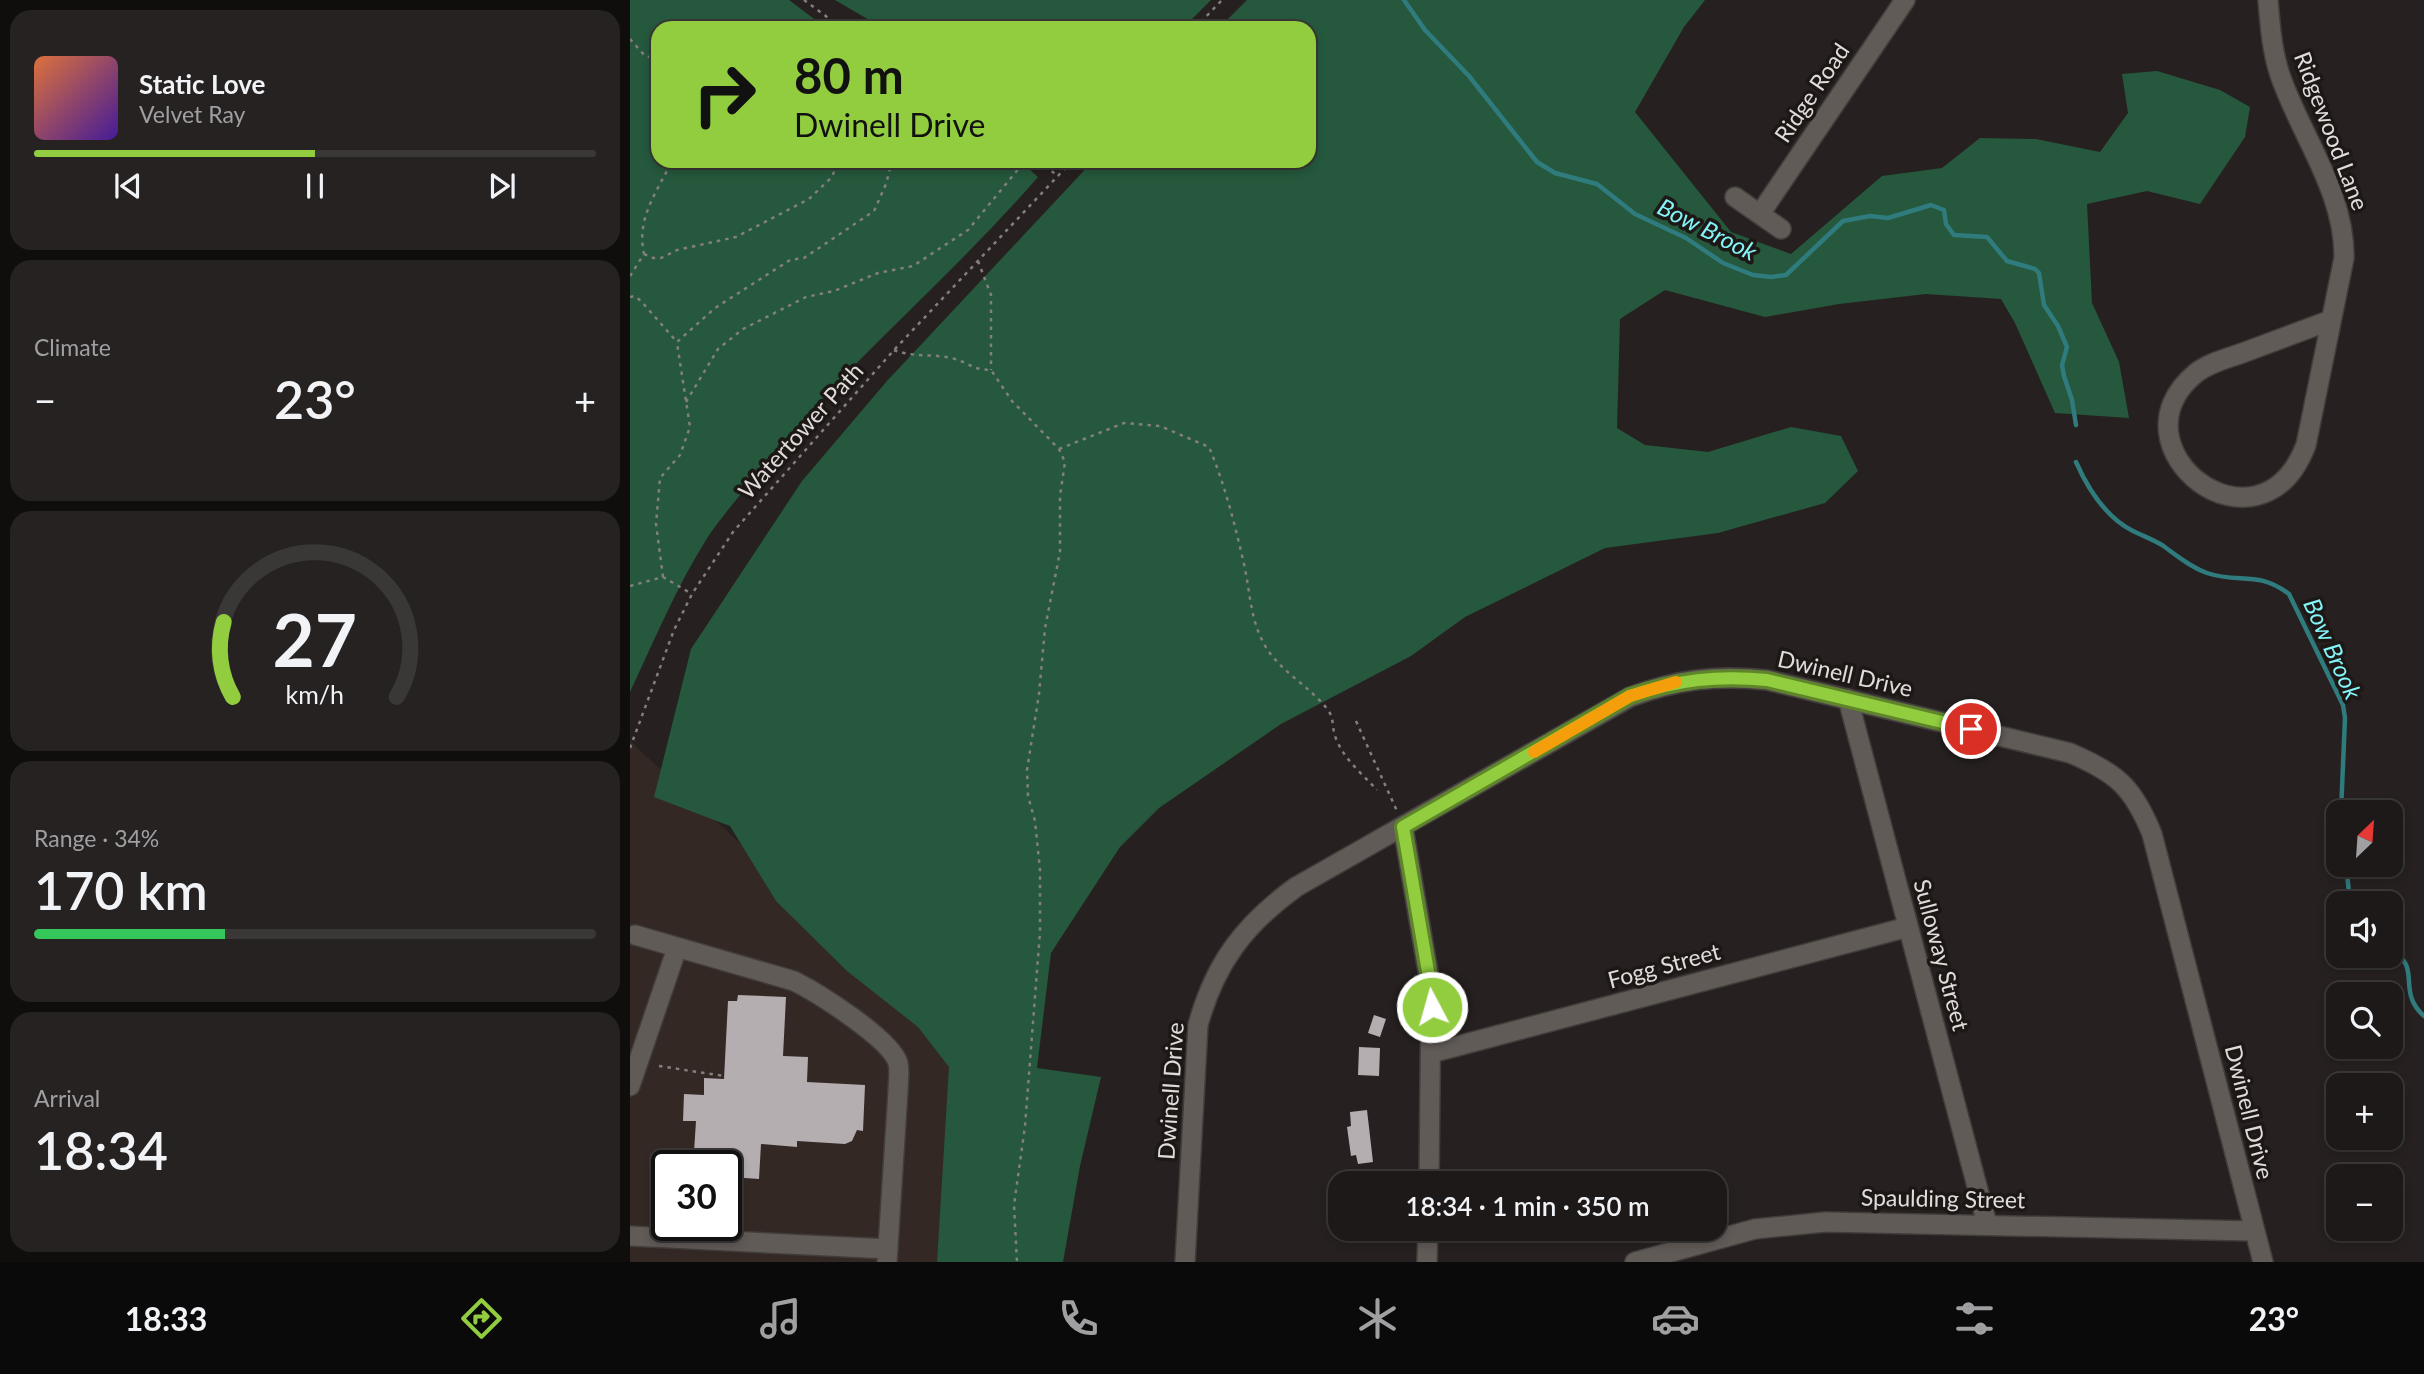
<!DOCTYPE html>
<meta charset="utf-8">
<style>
:root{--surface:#1c1918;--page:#252221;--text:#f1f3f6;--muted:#a0a0a2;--line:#3a3837;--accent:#91cd3f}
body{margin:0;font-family:Lato,sans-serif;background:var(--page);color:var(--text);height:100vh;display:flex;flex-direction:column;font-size:26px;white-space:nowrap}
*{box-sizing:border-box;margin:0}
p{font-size:23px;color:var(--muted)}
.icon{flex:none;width:38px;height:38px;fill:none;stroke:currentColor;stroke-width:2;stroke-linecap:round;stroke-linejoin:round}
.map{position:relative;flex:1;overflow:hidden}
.sheet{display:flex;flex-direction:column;gap:10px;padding:10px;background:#0f0e0d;width:630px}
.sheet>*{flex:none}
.guide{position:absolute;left:21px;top:21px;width:665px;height:147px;border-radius:21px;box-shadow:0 4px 10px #0003,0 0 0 2px var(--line);background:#91cd3f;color:#111;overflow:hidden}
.needle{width:46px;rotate:25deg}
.fabs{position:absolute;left:1696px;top:800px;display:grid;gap:14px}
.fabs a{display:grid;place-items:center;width:77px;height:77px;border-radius:14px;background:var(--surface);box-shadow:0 4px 10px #0003,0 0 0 2px var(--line);font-size:35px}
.speed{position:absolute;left:21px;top:1150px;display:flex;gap:14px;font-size:35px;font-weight:700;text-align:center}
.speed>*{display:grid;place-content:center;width:91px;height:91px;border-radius:50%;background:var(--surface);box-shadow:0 4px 10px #0003,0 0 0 2px var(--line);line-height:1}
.speed .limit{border:4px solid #111;border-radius:10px;background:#fff;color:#111}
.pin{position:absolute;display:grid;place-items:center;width:60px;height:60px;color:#fff;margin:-30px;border:4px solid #fff;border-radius:50%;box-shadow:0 2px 7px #0007}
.me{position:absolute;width:77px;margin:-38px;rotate:354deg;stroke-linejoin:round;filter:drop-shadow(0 0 5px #0008)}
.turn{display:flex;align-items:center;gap:24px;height:147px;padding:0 28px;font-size:32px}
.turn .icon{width:91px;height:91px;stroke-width:2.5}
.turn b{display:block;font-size:49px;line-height:60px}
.big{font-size:52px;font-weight:600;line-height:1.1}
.sheet .tile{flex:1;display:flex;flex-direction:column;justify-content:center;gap:10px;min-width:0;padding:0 24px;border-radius:21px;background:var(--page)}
.sheet .dial{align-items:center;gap:0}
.dial svg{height:182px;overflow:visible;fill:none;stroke:var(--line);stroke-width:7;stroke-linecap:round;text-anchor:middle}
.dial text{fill:var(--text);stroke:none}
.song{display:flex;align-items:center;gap:21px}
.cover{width:84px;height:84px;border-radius:10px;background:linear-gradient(135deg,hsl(20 70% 55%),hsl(260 70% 35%))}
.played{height:7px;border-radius:4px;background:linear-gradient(90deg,var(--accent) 50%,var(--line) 50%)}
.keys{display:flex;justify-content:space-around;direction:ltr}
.heat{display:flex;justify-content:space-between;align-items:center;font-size:38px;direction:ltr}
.charge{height:10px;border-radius:5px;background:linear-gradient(90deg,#34c759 34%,var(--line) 0)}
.trip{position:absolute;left:698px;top:1171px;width:399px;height:70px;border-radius:21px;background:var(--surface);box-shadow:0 4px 10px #0003,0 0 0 2px var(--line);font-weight:600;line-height:70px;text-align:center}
.menu{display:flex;height:112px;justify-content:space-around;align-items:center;background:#0b0a0a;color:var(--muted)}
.menu .icon{width:49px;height:49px}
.menu .current{color:var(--accent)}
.menu b{font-size:32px;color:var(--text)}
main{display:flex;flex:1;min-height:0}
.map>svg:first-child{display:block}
</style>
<main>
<section class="sheet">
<div class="tile">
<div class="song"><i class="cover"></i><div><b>Static Love</b><p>Velvet Ray</p></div></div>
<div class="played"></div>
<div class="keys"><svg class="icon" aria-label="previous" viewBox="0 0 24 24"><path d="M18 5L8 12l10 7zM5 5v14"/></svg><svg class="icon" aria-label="pause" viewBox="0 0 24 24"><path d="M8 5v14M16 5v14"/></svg><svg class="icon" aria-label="next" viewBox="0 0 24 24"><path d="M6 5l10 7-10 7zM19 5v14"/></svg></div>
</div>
<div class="tile"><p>Climate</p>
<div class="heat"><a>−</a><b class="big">23°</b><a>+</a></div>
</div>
<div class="tile dial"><svg viewBox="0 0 100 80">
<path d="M14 69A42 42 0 1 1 86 69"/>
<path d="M14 69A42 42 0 0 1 10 36" stroke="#91cd3f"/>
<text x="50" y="56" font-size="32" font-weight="700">27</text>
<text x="50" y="72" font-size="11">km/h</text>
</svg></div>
<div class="tile"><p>Range · 34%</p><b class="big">170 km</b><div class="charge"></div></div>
<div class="tile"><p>Arrival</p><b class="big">18:34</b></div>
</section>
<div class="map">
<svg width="1794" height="1262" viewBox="0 0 1794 1262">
<rect width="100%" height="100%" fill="#262120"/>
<!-- built -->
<path fill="#332824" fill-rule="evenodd" d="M0,741L242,966L409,887L380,1262H0ZM37,1166H96V1225H37Z"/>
<!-- forest -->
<path fill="#25583c" d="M0,0H159L196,28H28V161H390L408,177C315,284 205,373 118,485C104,503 88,521 76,540C46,588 24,641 0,692Z
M205,0H581L553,28H253Z
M617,0H1075L1054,27L1005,112L1101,232L1161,254L1252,176L1312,168L1350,138L1406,139L1470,152L1498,113L1492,74L1527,71L1590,90L1620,107L1615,137L1570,204L1517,191L1457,204L1462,303L1489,362L1499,418L1425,413L1385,323L1371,299L1296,294L1209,304L1135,317L1035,290L990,319L987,428L1015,445L1078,452L1161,427L1211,436L1228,471L1195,503L1088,533L975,548L835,617L781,656L651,724L529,808L490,847L421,953L407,1068L471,1077L450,1166L433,1262H307L319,1067L288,1027L217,971L146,901L100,826L24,797L61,649L172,481L257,381L463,161H679V28H589Z"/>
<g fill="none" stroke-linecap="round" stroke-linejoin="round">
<!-- stream -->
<path stroke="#2f7b7d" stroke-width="4.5" d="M774,0L795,30L839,76L907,162L925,173L967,184L1005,214L1056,238L1093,263L1123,275L1141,277L1156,275L1213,221L1240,216L1258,218L1301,205L1314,210L1316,224L1324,235L1357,237L1377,261L1405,269L1409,273L1414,305L1428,326L1437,347L1432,365L1434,376L1442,400L1446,425
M1446,462C1458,489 1475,517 1503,531C1513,536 1522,539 1532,545C1546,555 1560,567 1577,573C1610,584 1627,570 1659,594L1713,705L1715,718L1711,812
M1716,864L1719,893L1724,903
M1760,950C1794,967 1765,990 1794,1016"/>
</g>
<!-- building -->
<path fill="#b5aeb1" d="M108,995L156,997L153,1056L178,1057L177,1082L235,1085L233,1131L227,1130L222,1141L215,1144L167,1141V1147L131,1144L129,1179L101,1177L102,1163L73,1161L68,1166H37L52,1153L57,1158L64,1152L66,1121H53L54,1094L74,1095V1078L94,1079L98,1001H107Z
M744,1015L756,1019L750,1037L738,1033Z
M729,1047L750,1048L749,1076L728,1075Z
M737,1110L743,1162L728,1164L726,1155L721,1156L717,1127L721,1126L720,1112Z"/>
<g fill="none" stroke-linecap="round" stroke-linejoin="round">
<!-- minor casing -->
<g stroke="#413d3b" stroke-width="22">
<path id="minor" d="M1638,0C1640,25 1642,51 1650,75C1671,136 1715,192 1714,258L1676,445C1629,567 1476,447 1566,373C1580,362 1599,358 1615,352C1644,341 1672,331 1701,320
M1105,197L1151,229
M1130,214L1275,0
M1218,699L1357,1224
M773,827L801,989L799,1183
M5,935L164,981C188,993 261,1039 268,1063C270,1071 268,1082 268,1091L257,1262
M801,1053L1278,927
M0,1086L47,948
M0,1236L258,1249
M555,1262L568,1025C585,963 614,925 666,887L1000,697C1049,679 1085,675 1137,680L1440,753C1487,773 1503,787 1522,834L1633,1262
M797,1262L798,1228
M1005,1262L1125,1229L1195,1222L1624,1231"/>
</g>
<!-- path -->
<path stroke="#837f7e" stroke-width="2.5" stroke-dasharray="3.5 5" stroke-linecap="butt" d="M174,0L212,28
M565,28L592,0
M0,39L15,56L28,59
M408,161L428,176
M14,254L23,258H31L47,250L106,237L179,199L202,177L208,161
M348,261L361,295V370
M0,276L14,254C6,218 27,192 42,161
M0,297L5,296L11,301L47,342L85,308L160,260L174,258L244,211L256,184L262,161
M264,350C284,358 305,353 325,359C342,364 339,369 361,370L382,401L429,449L435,462L430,496V552L415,628L409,694L397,770L398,796L405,821L410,870V932L395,1126L384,1205L387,1262
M56,402L88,349L113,329L176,297L204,291L248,273L283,266L338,230L395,161
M429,449L494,423L530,426L579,447C595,485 605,525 614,564C620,591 620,617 633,642C647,670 679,685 698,710C704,718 702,727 705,736C712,757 732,774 747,790
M33,577L26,524L30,478L50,455L60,427L47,343
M0,586L33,577L62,594
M726,721L767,811
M0,748L44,630L62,594L103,532L264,350L442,161
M29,1066L94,1076"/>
<!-- minor -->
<use href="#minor" stroke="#615b58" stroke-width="19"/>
</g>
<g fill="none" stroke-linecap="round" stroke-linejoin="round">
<!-- route casing -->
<g stroke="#5e8529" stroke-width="18">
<path id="route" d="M802,1007L801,989L773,827L1000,696C1047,680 1088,675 1137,680L1341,729"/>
</g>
<!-- route -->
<use href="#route" stroke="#91cd3f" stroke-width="12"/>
<!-- slow -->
<path stroke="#f59e0b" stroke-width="12" d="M904,752L1000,696L1046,682"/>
</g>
<g text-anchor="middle" stroke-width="7" stroke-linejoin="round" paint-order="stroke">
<!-- street labels -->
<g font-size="23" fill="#e0dcdb" stroke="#1d1816">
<text transform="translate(1182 93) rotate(-56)" y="8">Ridge Road</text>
<text transform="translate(1701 131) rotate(69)" y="8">Ridgewood Lane</text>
<text transform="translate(171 431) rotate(-48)" y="8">Watertower Path</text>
<text transform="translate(1215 674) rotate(13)" y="8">Dwinell Drive</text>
<text transform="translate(1311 955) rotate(75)" y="8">Sulloway Street</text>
<text transform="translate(1034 966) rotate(-15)" y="8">Fogg Street</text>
<text transform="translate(541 1091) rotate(-86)" y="8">Dwinell Drive</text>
<text transform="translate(1619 1112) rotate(76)" y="8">Dwinell Drive</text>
<text transform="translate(1313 1199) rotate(1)" y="8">Spaulding Street</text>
</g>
<!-- water labels -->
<g font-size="24" font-style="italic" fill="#83f4f8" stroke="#1d1816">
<text transform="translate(1077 230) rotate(27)" y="8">Bow Brook</text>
<text transform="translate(1702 649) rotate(66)" y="8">Bow Brook</text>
</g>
</g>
</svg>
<div class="fabs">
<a><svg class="needle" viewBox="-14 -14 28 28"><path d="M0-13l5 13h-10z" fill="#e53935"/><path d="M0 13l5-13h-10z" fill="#a0a0a2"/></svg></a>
<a><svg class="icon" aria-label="sound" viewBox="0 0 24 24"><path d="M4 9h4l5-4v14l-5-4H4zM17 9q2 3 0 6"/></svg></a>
<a><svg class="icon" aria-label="search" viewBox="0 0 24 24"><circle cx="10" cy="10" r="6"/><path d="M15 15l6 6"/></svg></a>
<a>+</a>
<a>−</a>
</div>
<div class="speed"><div class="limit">30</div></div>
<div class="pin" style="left:1341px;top:729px;background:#d93025"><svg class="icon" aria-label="arrive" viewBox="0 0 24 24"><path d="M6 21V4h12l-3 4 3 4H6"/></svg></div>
<svg class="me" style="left:802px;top:1007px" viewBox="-20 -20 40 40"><circle r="17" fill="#91cd3f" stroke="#fff" stroke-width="3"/><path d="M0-11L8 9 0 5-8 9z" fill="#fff"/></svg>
<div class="trip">18:34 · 1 min · 350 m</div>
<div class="guide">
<div class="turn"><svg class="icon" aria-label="right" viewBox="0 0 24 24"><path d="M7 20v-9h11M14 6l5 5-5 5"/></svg><div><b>80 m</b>Dwinell Drive</div></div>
</div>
</div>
</main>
<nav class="menu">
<b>18:33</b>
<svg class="icon current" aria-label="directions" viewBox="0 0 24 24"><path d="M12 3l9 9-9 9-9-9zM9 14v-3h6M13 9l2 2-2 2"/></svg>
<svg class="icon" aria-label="music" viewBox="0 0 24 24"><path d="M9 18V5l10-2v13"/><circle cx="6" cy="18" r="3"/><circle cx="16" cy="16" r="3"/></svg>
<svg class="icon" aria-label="phone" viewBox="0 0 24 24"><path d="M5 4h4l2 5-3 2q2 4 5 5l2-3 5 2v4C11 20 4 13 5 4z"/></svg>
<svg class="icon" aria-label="climate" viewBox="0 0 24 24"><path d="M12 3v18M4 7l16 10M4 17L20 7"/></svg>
<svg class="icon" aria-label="car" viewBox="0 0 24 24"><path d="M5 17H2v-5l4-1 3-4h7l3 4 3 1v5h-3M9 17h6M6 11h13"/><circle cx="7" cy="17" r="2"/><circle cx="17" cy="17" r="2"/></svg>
<svg class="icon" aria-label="filters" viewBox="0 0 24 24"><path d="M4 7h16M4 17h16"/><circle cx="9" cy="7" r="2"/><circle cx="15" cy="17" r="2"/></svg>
<b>23°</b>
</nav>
